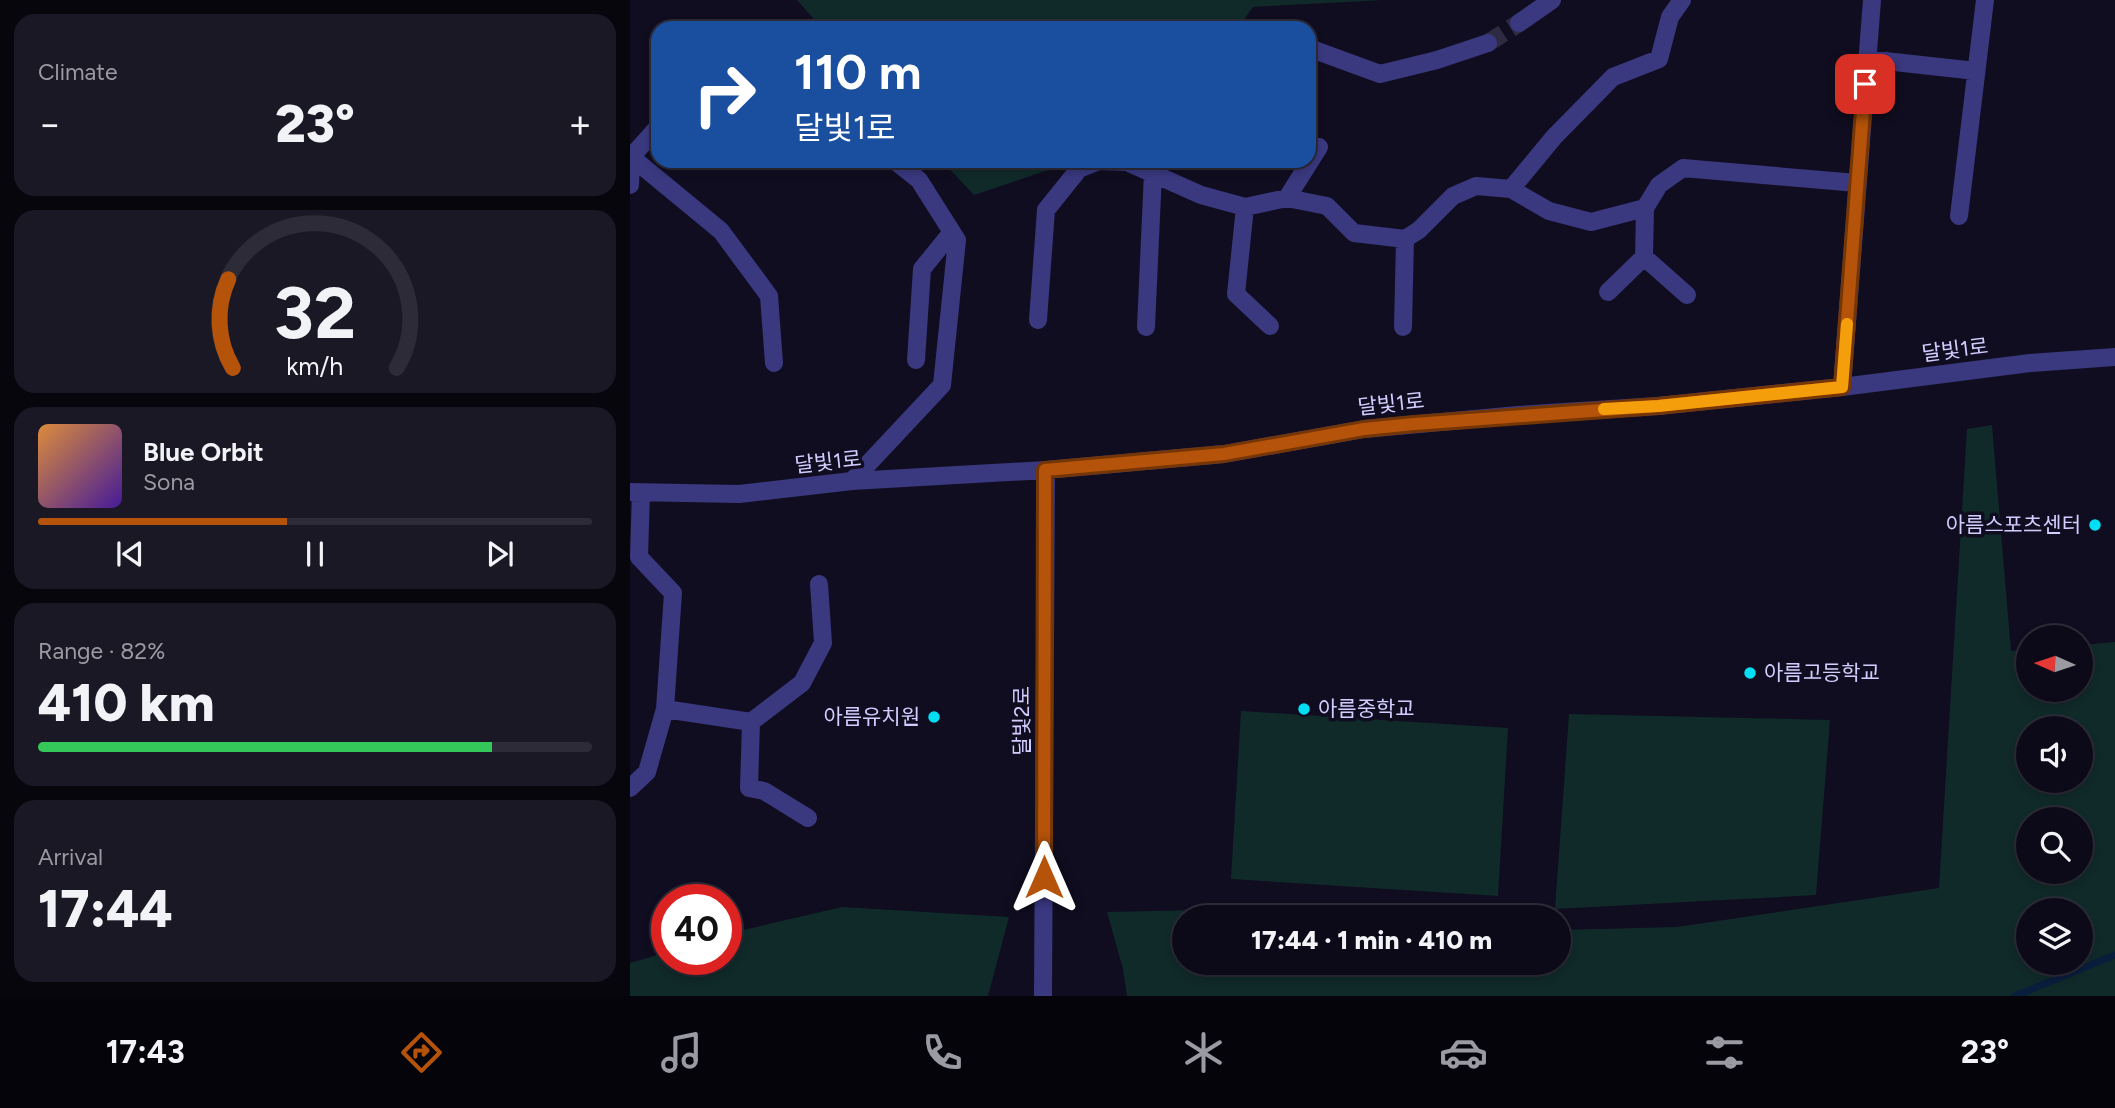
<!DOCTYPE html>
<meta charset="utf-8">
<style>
:root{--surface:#0c0a18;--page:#1a1825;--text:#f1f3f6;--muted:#9a9aa2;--line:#2c2b37;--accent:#b45309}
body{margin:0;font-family:Figtree,"Noto Sans KR",sans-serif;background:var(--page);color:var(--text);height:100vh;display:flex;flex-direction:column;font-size:26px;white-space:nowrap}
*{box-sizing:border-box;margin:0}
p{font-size:23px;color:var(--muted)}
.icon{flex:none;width:38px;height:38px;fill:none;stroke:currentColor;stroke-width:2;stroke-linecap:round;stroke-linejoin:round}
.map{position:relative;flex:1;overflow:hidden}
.sheet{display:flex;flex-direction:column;gap:14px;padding:14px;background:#07060d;width:630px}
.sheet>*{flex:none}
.guide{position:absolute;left:21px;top:21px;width:665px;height:147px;border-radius:21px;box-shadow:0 4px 10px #0003,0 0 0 2px var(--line);background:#1a4fa0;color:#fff;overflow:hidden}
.needle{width:46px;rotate:273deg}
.fabs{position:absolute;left:1386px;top:625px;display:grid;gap:14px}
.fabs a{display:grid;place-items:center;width:77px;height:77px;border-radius:50%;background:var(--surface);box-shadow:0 4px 10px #0003,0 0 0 2px var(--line);font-size:35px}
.speed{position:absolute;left:21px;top:884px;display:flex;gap:14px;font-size:35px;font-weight:700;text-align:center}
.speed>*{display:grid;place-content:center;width:91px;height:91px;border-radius:50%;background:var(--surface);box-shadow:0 4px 10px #0003,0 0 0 2px var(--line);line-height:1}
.speed .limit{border:10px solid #d22;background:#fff;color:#111}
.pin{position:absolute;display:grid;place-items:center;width:60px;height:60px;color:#fff;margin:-30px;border-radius:14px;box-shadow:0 4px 10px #0006}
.me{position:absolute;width:77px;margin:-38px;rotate:0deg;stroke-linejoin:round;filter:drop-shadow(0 0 5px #0008)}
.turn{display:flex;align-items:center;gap:24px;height:147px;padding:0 28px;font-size:32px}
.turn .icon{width:91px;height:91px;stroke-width:2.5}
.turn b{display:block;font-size:49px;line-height:60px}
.big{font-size:52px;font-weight:800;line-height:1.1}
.sheet .tile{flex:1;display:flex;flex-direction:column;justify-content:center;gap:10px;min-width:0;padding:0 24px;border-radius:21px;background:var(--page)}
.sheet .dial{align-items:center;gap:0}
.dial svg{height:182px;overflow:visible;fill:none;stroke:var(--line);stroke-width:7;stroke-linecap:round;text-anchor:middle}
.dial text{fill:var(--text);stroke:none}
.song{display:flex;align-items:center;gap:21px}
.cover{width:84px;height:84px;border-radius:10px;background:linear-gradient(135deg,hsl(30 70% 55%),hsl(260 70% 35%))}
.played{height:7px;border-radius:4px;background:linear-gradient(90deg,var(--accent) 45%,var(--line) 45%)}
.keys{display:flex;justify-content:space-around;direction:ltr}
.heat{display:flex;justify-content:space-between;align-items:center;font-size:38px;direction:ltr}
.charge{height:10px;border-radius:5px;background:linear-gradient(90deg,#34c759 82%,var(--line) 0)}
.trip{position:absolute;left:542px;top:905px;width:399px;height:70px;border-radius:35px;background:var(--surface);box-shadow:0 4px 10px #0003,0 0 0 2px var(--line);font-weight:800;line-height:70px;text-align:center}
.tab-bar{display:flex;height:112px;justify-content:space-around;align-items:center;background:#05040a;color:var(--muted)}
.tab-bar .icon{width:49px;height:49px}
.tab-bar .current{color:var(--accent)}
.tab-bar b{font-size:32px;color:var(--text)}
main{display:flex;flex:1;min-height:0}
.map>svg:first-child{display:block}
</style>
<main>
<section class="sheet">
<div class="tile"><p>Climate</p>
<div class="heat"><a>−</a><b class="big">23°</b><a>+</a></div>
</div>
<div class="tile dial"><svg viewBox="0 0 100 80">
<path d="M14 69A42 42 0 1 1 86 69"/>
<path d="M14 69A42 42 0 0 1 12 30" stroke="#b45309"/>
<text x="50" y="56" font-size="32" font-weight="700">32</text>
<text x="50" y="72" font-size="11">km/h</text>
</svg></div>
<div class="tile">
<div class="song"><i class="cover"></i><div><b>Blue Orbit</b><p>Sona</p></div></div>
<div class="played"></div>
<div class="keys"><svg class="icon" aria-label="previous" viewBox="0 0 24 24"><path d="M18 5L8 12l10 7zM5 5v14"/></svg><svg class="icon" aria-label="pause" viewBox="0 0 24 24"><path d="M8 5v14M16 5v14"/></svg><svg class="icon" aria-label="next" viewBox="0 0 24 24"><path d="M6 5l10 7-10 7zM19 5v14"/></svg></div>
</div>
<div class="tile"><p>Range · 82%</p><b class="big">410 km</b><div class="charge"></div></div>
<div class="tile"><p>Arrival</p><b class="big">17:44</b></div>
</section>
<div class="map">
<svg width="1485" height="996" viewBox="0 0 1485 996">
<rect width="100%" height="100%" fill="#100d20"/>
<!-- green -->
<path fill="#102a29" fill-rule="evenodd" d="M167,0H753L623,7L608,28H192Z
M312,161H445L344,195Z
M1362,425L1381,651L1398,649V690H1451V645L1485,642V996H497L493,969L477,912L620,909L721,917H555V962H929V930L1047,927L1309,888L1337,429ZM1451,728V780H1398V728ZM1451,819V872H1398V819ZM1451,910V962H1398V910Z
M611,711L878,728L868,896L601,879Z
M939,714L1200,720L1186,895L925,909Z
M212,907L379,917L358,996H0V963L37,952V959H96V934Z"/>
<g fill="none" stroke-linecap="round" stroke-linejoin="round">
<!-- stream -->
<path stroke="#091d3d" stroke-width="7" d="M1385,996L1485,955"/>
<!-- minor-tunnel -->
<path stroke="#2d2a41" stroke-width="18" stroke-dasharray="18 9" stroke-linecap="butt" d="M858,43L889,23"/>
<!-- minor -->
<path stroke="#3a387f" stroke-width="18" d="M889,23L922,0
M679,48L750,74L807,60L858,43
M1237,59L1346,71
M0,156L91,231L139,296L144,363
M0,185L1,157L28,127
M881,189L924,137L983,77L1029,59L1040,17L1052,0
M657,198L689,147
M615,207L606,294L640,326
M1329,216L1355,0
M978,292L1014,257
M1057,295L1014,257L1015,208L1029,185L1053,168L1227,183
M408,320L416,210L449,169L469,161L497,162L571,195L615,207L657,198L697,206L724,233L775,239L789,230L823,196L846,186L881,189L919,211L961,222L1015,208
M516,327L523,173
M773,327L775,239
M286,360L292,269L322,232
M1212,387L1242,0
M222,481L312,385L327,240L289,180L265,161
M0,492L109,494L222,481L416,470L594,454L734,429L888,415L1028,406L1212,387L1400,363L1485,357
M35,709L121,722L172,683L193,643L189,584
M121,722L119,788L134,791L178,818
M0,788L17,772L35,709L43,593L9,557L11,493
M413,996L416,470"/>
</g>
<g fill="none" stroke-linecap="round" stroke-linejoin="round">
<!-- route casing -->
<g stroke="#753606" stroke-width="18">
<path id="route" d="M414,877L415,470L594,454L734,429L784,424L1028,406L1212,387L1235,84"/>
</g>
<!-- route -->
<use href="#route" stroke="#b45309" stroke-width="12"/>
<!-- slow -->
<path stroke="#f59e0b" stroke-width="12" d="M974,409L1028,406L1212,387L1217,324"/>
</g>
<!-- markers -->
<g fill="#02dff5" stroke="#100d20" stroke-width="2.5">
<circle cx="1465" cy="525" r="7"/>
<circle cx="1120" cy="673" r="7"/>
<circle cx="674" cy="709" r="7"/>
<circle cx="304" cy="717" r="7"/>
</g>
<g text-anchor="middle" stroke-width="7" stroke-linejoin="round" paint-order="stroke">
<!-- street labels -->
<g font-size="21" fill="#d2cdff" stroke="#100d20">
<text transform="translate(1325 350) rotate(-7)" y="7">달빛1로</text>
<text transform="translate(761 404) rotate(-6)" y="7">달빛1로</text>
<text transform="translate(198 462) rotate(-6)" y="7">달빛1로</text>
<text transform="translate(392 721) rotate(-90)" y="7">달빛2로</text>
</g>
<!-- poi labels -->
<g font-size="21" fill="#d2cdff" stroke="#100d20" text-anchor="end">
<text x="1451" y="532">아름스포츠센터</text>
<text x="1134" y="680" text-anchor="start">아름고등학교</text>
<text x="688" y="716" text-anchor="start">아름중학교</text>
<text x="290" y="724">아름유치원</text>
</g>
</g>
</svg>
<div class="fabs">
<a><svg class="needle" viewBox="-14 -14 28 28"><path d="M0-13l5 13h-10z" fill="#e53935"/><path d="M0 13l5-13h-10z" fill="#9a9aa2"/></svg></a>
<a><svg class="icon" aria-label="sound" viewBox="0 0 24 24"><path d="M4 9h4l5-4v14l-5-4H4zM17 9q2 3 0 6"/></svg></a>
<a><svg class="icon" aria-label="search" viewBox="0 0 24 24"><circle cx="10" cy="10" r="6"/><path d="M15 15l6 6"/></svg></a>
<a><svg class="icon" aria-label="layers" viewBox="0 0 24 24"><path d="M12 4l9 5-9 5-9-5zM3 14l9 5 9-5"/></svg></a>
</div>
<div class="speed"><div class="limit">40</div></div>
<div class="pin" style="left:1235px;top:84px;background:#d93025"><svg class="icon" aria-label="arrive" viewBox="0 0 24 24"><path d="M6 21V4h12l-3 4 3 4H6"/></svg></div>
<svg class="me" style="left:414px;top:877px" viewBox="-20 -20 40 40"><path d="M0-17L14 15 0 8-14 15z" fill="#b45309" stroke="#fff" stroke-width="4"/></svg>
<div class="trip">17:44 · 1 min · 410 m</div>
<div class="guide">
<div class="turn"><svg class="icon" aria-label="right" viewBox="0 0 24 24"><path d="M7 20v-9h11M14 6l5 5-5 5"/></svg><div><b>110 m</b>달빛1로</div></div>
</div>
</div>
</main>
<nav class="tab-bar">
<b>17:43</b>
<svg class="icon current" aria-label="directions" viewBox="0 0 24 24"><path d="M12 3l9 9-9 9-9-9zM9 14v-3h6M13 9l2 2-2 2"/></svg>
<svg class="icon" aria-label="music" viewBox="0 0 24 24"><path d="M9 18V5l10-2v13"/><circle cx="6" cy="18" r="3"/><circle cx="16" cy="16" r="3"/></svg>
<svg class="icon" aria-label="phone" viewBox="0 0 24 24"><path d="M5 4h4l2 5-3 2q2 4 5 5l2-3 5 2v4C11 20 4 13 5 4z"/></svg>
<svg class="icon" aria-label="climate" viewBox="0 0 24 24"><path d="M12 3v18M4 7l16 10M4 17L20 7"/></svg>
<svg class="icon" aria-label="car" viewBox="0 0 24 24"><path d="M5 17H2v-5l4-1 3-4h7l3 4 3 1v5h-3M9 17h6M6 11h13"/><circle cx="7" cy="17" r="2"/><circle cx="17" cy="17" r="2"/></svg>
<svg class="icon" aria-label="filters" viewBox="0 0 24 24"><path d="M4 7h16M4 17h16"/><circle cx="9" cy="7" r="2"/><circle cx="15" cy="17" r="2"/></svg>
<b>23°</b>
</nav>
